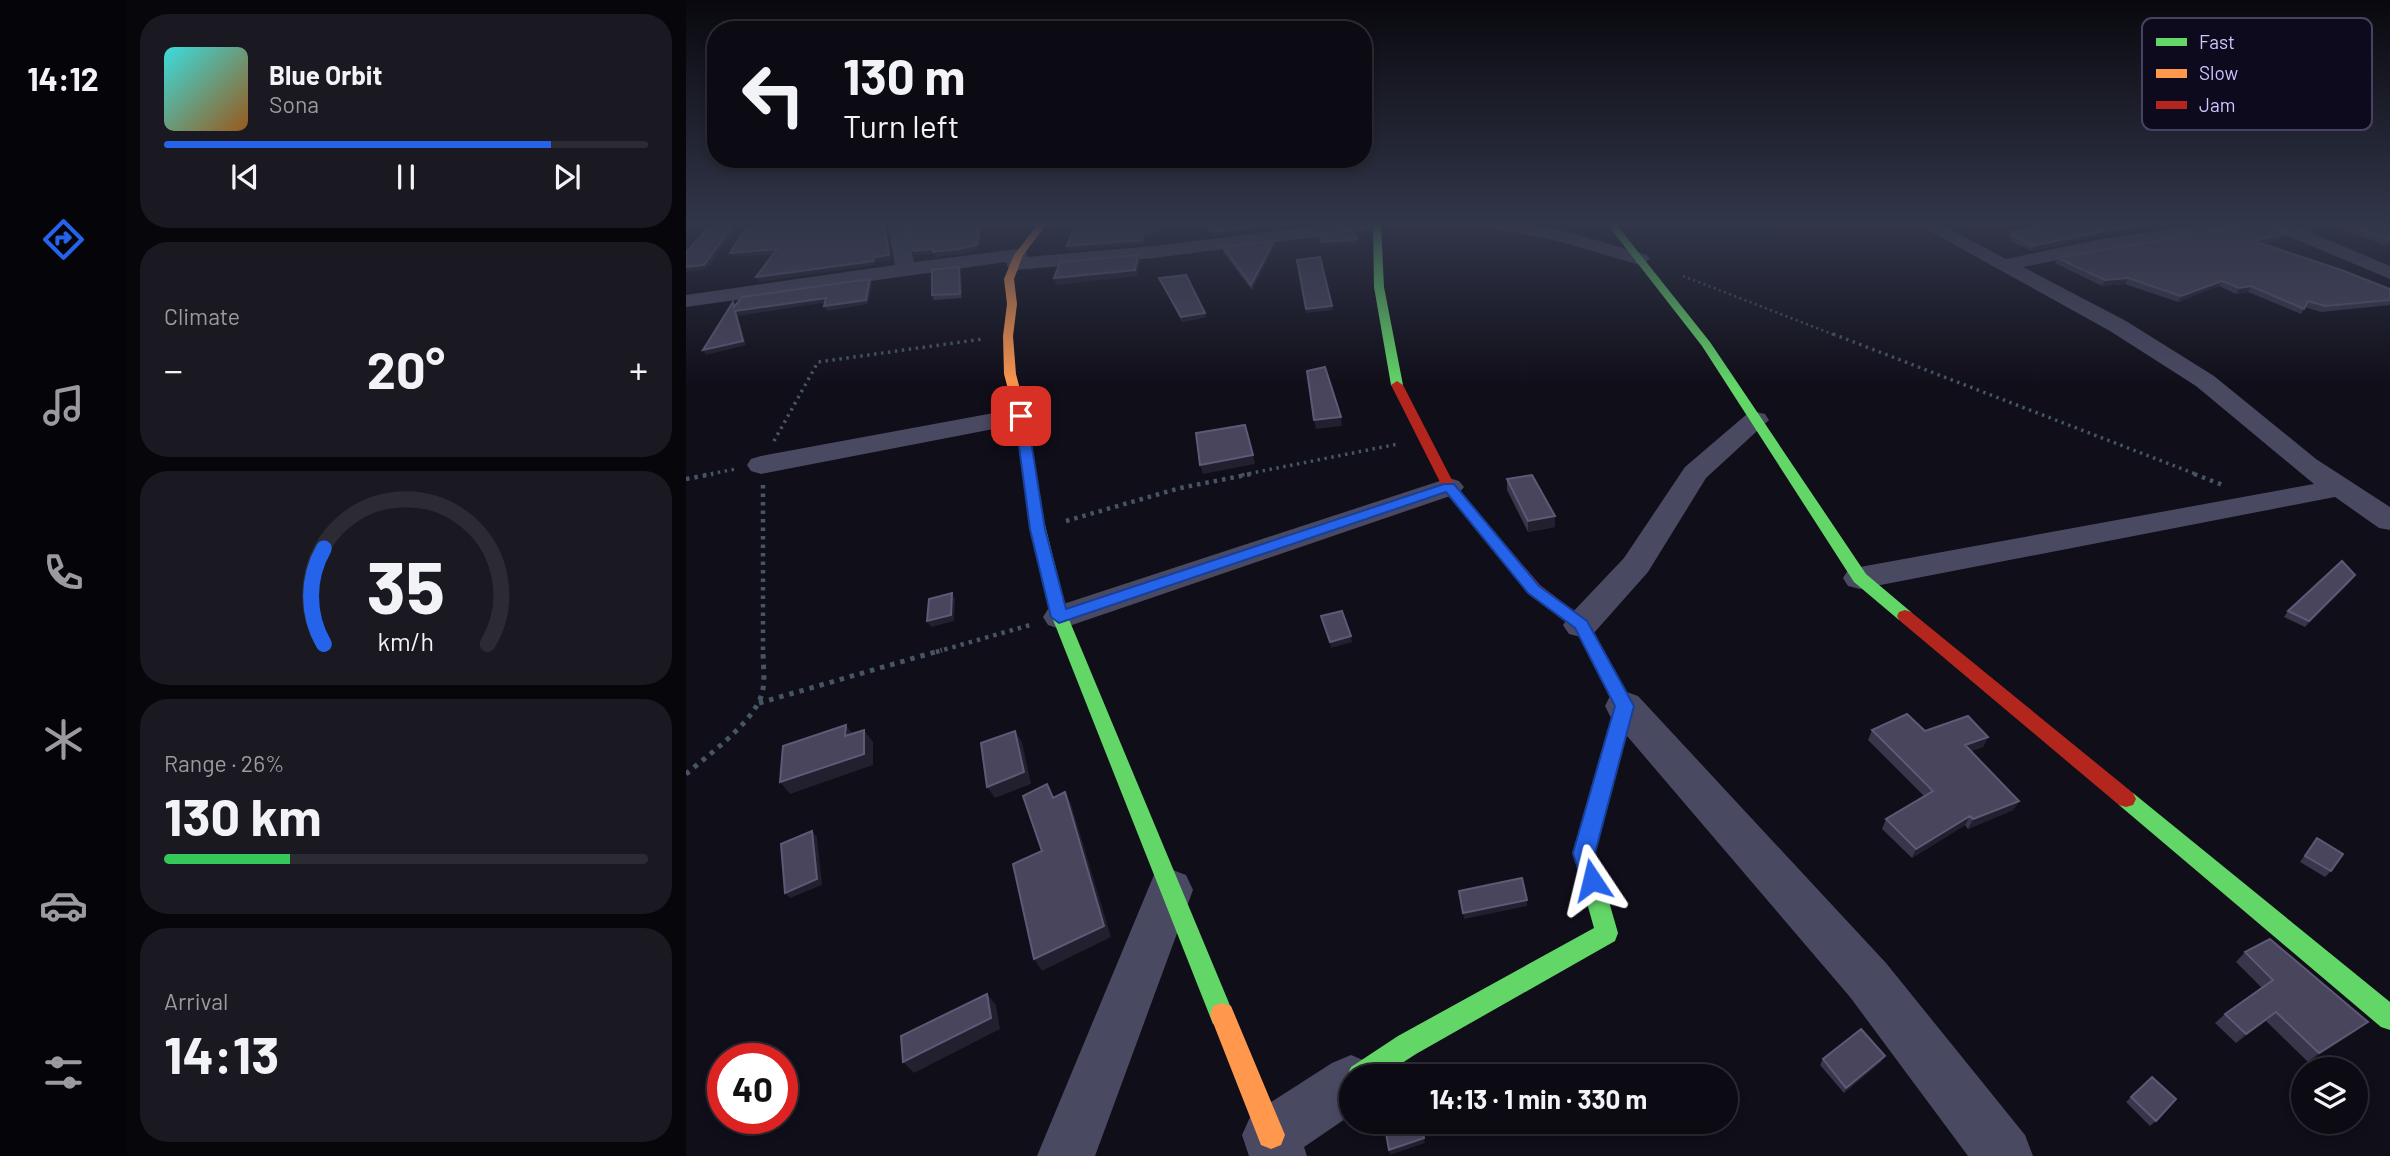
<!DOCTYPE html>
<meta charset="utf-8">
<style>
:root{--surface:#0c0a13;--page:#1a1821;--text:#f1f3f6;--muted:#9a9aa0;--line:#2c2b33;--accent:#2563eb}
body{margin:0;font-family:Barlow,sans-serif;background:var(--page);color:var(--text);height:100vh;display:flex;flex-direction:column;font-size:26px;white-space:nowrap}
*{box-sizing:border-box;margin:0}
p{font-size:23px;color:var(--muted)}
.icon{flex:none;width:38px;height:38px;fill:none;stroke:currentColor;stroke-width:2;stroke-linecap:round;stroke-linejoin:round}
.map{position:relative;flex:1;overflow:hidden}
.panel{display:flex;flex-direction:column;gap:14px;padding:14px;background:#07060a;width:560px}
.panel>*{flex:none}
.top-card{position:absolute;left:21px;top:21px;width:665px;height:147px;border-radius:28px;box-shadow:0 4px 10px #0003,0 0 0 2px var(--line);background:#0c0a13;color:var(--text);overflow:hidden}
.tools{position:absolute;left:1605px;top:1057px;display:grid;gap:14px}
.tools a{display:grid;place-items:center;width:77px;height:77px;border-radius:50%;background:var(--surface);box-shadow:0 4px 10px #0003,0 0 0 2px var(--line);font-size:35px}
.speed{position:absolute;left:21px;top:1043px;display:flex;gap:14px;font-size:35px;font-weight:700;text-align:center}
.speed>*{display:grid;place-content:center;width:91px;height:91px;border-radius:50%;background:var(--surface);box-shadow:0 4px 10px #0003,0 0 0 2px var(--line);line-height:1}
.speed .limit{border:10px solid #d22;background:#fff;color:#111}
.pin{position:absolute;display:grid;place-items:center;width:60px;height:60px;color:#fff;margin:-30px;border-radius:14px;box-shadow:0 4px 10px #0006}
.me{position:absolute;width:77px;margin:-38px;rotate:350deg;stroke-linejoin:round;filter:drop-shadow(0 0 5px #0008)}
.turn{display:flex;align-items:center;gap:24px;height:147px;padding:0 21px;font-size:32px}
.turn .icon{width:91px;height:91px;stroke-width:2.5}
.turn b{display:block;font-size:49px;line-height:60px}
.big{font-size:52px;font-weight:700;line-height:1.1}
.panel .card{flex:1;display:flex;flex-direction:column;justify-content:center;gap:10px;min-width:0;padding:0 24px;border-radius:28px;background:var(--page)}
.panel .dial{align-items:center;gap:0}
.dial svg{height:182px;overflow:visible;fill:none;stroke:var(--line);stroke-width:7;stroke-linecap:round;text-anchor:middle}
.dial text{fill:var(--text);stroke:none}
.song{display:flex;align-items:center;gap:21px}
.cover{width:84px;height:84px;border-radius:10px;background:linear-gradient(135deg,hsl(180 70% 55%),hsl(30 70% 35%))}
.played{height:7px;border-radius:4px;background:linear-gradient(90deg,var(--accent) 80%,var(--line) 80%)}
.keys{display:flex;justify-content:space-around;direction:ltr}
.heat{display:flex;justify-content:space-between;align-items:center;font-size:38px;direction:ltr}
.charge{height:10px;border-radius:5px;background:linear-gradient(90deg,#34c759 26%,var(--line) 0)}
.trip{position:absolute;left:653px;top:1064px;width:399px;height:70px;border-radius:35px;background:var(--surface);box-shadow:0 4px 10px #0003,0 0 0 2px var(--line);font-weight:700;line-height:70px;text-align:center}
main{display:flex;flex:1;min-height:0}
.tab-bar{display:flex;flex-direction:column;width:126px;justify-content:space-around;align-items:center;background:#050408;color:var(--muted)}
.tab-bar .icon{width:49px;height:49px}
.tab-bar .active{color:var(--accent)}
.tab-bar b{font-size:32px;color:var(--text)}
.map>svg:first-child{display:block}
</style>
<main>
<nav class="tab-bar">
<b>14:12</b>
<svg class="icon active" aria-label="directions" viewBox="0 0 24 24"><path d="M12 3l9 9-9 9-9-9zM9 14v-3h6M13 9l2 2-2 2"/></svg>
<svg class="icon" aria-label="music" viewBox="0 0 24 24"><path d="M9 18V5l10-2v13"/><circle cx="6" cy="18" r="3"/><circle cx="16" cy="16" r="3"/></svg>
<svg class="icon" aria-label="phone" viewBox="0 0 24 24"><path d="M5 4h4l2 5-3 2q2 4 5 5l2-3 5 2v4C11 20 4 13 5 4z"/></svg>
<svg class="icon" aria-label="climate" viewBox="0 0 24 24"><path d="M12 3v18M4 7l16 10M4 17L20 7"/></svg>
<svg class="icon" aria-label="car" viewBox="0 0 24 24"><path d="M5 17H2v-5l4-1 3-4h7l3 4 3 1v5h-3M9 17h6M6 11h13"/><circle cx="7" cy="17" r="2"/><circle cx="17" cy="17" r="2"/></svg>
<svg class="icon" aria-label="filters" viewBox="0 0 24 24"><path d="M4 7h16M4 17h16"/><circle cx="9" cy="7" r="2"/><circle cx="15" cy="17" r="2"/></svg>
</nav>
<section class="panel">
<div class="card">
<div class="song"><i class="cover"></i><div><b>Blue Orbit</b><p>Sona</p></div></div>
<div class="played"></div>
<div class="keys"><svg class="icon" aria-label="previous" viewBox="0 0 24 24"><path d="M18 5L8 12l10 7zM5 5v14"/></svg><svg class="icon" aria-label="pause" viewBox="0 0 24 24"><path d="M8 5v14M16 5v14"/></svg><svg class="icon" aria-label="next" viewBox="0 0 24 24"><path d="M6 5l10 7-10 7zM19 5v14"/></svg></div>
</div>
<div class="card"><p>Climate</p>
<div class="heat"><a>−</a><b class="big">20°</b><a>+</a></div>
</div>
<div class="card dial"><svg viewBox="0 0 100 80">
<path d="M14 69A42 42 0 1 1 86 69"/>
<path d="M14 69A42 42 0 0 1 14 27" stroke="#2563eb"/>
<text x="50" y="56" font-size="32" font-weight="700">35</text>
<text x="50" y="72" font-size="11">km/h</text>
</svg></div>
<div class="card"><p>Range · 26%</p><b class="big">130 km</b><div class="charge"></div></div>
<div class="card"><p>Arrival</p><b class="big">14:13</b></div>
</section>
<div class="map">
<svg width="1704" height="1156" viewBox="0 0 1704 1156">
<rect width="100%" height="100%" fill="#100e19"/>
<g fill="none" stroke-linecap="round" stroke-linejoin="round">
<!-- path-far3 -->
<path stroke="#455563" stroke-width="2.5" stroke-dasharray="2 3.5" stroke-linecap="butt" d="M997,276L1151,336"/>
<!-- path-far2 -->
<path stroke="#455563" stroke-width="3.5" stroke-dasharray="2.5 4.5" stroke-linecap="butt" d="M1147,334L1512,475
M88,441L132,362L297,339
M18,475L50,469
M556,475L712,444"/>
<!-- path-far1 -->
<path stroke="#455563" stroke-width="4.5" stroke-dasharray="3.5 5" stroke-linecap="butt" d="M1508,474L1537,485
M0,479L27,474
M77,485V652
M380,521L494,488L565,474
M250,652L344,625"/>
<!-- path -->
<path stroke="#455563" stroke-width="5" stroke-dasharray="4.5 6" stroke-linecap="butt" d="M73,703L256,650
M0,774C22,755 73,719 77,689C79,677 77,663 77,650"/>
<!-- street -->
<path fill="#4a4962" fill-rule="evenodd" d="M202,224H220L228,262L333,249L340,251L341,257L468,246L645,224H700L691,229L468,258L329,270L322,268L320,262L0,307V295L209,265Z
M803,224H842L875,230L961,255L964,259L954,265L872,241L806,228Z
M1231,224H1254L1320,259L1415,239L1517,224H1564L1555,229L1415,251L1337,267L1440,321L1528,376L1630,459L1704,507V530L1693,528L1649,497L1174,589L1162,586L1157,578L1162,570L1174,567L1628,484L1510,386L1424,331Z
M1580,224H1605L1704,266V279L1583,228Z
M335,408L344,410L348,416L344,422L75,474L65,471L61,465L65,459L75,456Z
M1070,412L1079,414L1083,420L1020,478L962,572L907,634L895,637L883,634L877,625L883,616L938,558L999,467L1061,414Z
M763,478L773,481L778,487L773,493L386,625L374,629L362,625L357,617L362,609Z
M938,691L952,696L1200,963L1339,1135L1347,1156H1282L1164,997L924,716L919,706L924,696Z
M484,869L500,875L507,890L409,1156H351L468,875Z
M665,1055L684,1063L690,1076H665V1115L618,1147L621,1156H563L556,1135L565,1115L646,1063Z"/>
<!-- fast -->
<path fill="#63d668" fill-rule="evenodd" d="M687,224H695L698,287L717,385L711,389L705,385L688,287Z
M921,224H930L1024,342L1180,574L1225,612L1227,616L1225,620H1213L1168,582L1016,346Z
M351,517L358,521L382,617L548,1015L545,1024L536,1027L527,1024L366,617L344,521Z
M925,745L932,748L935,753L909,853L932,933L929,941L730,1054L696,1076H665V1085L661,1076L665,1067L712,1036L908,928L887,853L915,753L918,748Z
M1440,791L1447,793L1704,1002V1030L1695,1027L1433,805L1430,799L1433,793Z"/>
<!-- slow -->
<path fill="#ff974d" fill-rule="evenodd" d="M352,224H361L337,255L328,279L331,304L327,336L330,374L341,416L358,521L351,525L344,521L329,416L318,374L317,336L321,304L318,279L328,255Z
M536,1003L545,1006L599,1135L595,1145L585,1149L575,1145L524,1015L527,1006Z"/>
<!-- jam -->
<path fill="#b3261e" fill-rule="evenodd" d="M711,381L717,385L769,486L854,585L901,621L947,706L932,758L925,761L918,758L915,753L929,706L889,629L842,593L758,490L705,385Z
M1219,610L1225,612L1447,793L1450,799L1447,805L1440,807L1433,805L1213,620L1211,616L1213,612Z"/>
</g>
<!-- wall -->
<path fill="#39354a" d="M517,224H599L598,227L526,236Z
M1330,224H1497L1414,236L1345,251L1325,241L1326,238L1324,237L1326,232L1340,230Z
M1612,224H1704V244L1699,245L1647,227L1629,231Z
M1558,226L1600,238L1576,244L1704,289V305L1635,312L1619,307L1615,314L1562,292L1550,294L1533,286L1492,302L1439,284L1416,286L1369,263L1371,258Z
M589,245L566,290L537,252V247Z
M275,271L276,298L248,300L246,295Z
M473,278L520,317L496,322L475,282Z
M821,479L869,527L842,532L821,490Z
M1665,581L1619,627L1598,617L1602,611Z
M1186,730L1239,731L1302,737L1297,747L1285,751L1333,801L1327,810L1282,829L1279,825L1226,858L1196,829L1200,819L1238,796L1182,740Z
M1631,838L1645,871L1639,877L1614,862Z
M1559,952L1670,1031L1622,1062L1580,1021L1550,1043L1529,1023L1539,1014L1576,988L1550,962Z
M1137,1059L1196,1061L1158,1093L1134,1065Z
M1466,1077L1470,1121L1464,1126L1440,1102Z"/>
<!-- shaded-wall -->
<path fill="#221f2e" d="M48,224H54L21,269L0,272V267Z
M198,224H200L205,260L190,262L189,265L73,282L70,277Z
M294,224H312L295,227L293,250L274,254L249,257L247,254L229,255L227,251Z
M485,224H510L472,231L473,234L458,237L457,244L382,251L381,246L457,233L470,227Z
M587,224H599L598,227L526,236L525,232Z
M1464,224H1497L1414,236L1345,251L1347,246L1417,231Z
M1640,224H1648L1647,227L1629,231L1632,226Z
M1603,233L1600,238L1565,246L1568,241Z
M671,239V243L636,247L635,242Z
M1704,239V244L1699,245L1702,240Z
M588,241L589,245L566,290L565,285Z
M91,249L93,254L47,257L44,253Z
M452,255L454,262L451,276L370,285L368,278Z
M273,267L275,271L276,298L274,294Z
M1442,278L1439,284L1416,286L1419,280Z
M184,279L186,284L182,304L141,311L138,306Z
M1536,281L1533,286L1492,302L1495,296Z
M1565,286L1562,292L1550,294L1553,288Z
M140,298L143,302L52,316L60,345L20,355L17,350L48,307L47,302L50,306Z
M646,306L647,310L620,313V309Z
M519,313L520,317L496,322L495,317Z
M655,417L656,426L630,429L628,420Z
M567,455L569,464L517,474L514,465Z
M869,516V527L842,532V521Z
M1669,575L1665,581L1619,627L1623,621Z
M266,593L269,599L268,621L245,627L241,621Z
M665,636L666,642L645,648L644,642Z
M160,725L169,737L159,736Z
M178,730L187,742V765L104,794L94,782Z
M329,731L336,742L345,784L309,798L301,787Z
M1302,737L1297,747L1275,755L1279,745Z
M379,792L385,804L425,937L356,971L348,959Z
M1333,801L1327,810L1282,829L1287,819Z
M1284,816L1279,825L1226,858L1230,849Z
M126,831L131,837L136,885L104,898L99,893Z
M841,900V906L778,919L777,913Z
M301,994L310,1005L314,1029L228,1073L217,1062Z
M1590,1012L1580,1021L1550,1043L1560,1034Z
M1682,1022L1670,1031L1622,1062L1633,1053Z
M1199,1056L1196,1061L1158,1093L1160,1088Z
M735,1122L739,1143L704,1155L703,1150Z"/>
<!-- building -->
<path fill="#49455d" stroke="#5d5976" stroke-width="2" d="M26,224H48L18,265L0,267V252Z
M65,224H198L203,255L188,257L187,261L70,277L91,249L44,253L59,230Z
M221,224H294L291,245L273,249L247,252V249L227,251Z
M389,224H485L470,227L472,230L457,233L456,240L381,246Z
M519,224H587L525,232Z
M1342,224H1464L1417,231L1347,246L1326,236L1333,235L1326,232L1349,228Z
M1562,224H1583L1603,233L1568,241L1658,271L1704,289V300L1639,306L1622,301L1618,309L1565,286L1553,288L1536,281L1495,296L1442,278L1419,280L1371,258L1558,226Z
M1656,224H1704V239L1702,240Z
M667,230L671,239L635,242L634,235Z
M588,241L565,285L537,247Z
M452,255L449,270L368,278L374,262Z
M634,257L646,306L620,309L611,260Z
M273,267L274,294L246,295V270Z
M500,275L519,313L495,317L473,278Z
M184,279L180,300L138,306L140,298L49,311L57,341L17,350L47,302L48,307L56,297Z
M639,367L655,417L628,420L621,371Z
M559,425L567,455L514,465L510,433Z
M846,475L869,516L842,521L821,479Z
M1656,561L1669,575L1623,621L1602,611Z
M266,593L265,615L241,621L243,599Z
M656,611L665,636L644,642L635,616Z
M1221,714L1239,731L1282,716L1302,737L1279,745L1333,801L1287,819L1284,816L1230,849L1200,819L1247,791L1186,730Z
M160,725L159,736L178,730V754L94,782L97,746Z
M329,731L338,772L301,787L295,743Z
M361,784L367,798L379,792L418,926L348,959L327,864L356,851L337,796Z
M126,831L131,879L99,893L95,844Z
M1631,838L1657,854L1645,871L1619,856Z
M836,878L841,900L777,913L773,891Z
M1584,939L1682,1022L1633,1053L1590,1012L1560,1034L1539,1014L1587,980L1559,952Z
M301,994L305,1018L217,1062L215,1036Z
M1175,1029L1199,1056L1160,1088L1137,1059Z
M1466,1077L1490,1099L1470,1121L1445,1097Z
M698,1122H735L738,1138L703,1150Z"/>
<!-- sky -->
<linearGradient id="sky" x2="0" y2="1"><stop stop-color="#09080e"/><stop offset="0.58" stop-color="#313649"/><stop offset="1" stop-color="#313649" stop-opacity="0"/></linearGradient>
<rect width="1704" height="386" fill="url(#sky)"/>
<!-- route -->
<path fill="#2563eb" stroke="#184099" stroke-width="2" d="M335,412L341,416L359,529L380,609L758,484H768L853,586L901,621L948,706L909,853L917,880L914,887L906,890L898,887L887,853L929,706L889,628L842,593L760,492L373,623L365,617L344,529L329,416Z"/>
<!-- legend -->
<rect x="1456" y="18" width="230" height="112" rx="10" fill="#0d0a1d" stroke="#464261" stroke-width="2"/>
<rect x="1470" y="38" width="31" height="8" fill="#63d668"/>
<rect x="1470" y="69" width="31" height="9" fill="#ff974d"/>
<rect x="1470" y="101" width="31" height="8" fill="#b3261e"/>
<g font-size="19" fill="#ccc6ff">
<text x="1513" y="49">Fast</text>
<text x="1513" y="80">Slow</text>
<text x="1513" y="112">Jam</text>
</g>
</svg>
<div class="tools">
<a><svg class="icon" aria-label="layers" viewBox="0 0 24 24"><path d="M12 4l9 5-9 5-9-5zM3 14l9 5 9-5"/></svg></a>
</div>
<div class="speed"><div class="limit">40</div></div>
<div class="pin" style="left:335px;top:416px;background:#d93025"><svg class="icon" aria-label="arrive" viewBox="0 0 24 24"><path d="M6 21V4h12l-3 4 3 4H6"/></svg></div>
<svg class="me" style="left:906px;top:880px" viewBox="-20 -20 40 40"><path d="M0-17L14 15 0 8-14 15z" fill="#2563eb" stroke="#fff" stroke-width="4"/></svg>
<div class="trip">14:13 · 1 min · 330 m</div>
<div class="top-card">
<div class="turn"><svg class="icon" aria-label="left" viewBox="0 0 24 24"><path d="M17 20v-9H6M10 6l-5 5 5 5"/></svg><div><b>130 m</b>Turn left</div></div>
</div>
</div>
</main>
